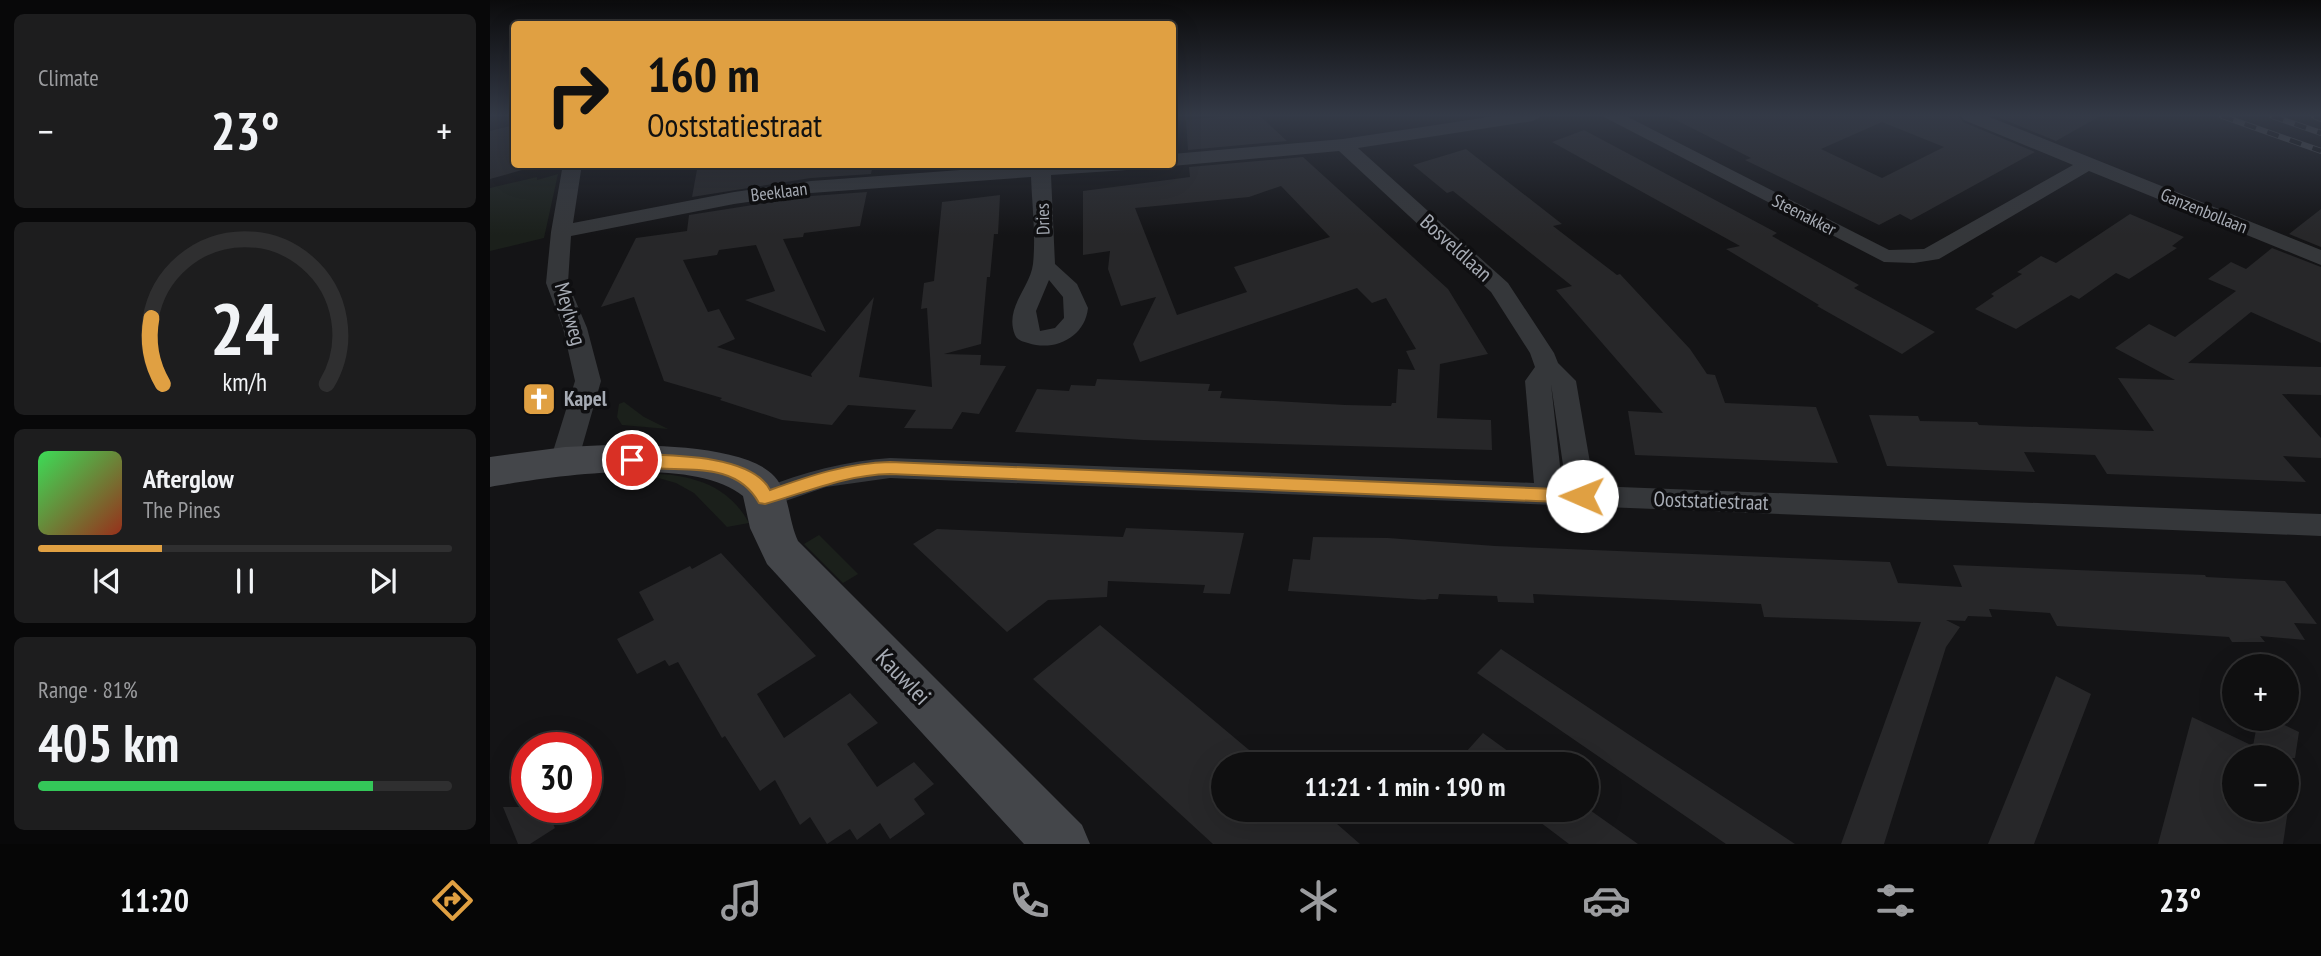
<!DOCTYPE html>
<meta charset="utf-8">
<style>
:root{--surface:#0f0f10;--page:#1d1d1e;--text:#f1f3f6;--muted:#9b9c9f;--line:#2f2f30;--accent:#e0a042}
body{margin:0;font-family:"PT Sans Narrow",sans-serif;background:var(--page);color:var(--text);height:100vh;display:flex;flex-direction:column;font-size:26px;white-space:nowrap}
*{box-sizing:border-box;margin:0}
p{font-size:23px;color:var(--muted)}
.icon{flex:none;width:38px;height:38px;fill:none;stroke:currentColor;stroke-width:2;stroke-linecap:round;stroke-linejoin:round}
.map{position:relative;flex:1;overflow:hidden}
.drawer{display:flex;flex-direction:column;gap:14px;padding:14px;background:#080809;width:490px}
.drawer>*{flex:none}
.top-card{position:absolute;left:21px;top:21px;width:665px;height:147px;border-radius:7px;box-shadow:0 7px 28px #0002,0 0 0 2px var(--line);background:#e0a042;color:#111;overflow:hidden}
.fabs{position:absolute;left:1732px;top:654px;display:grid;gap:14px}
.fabs a{display:grid;place-items:center;width:77px;height:77px;border-radius:50%;background:var(--surface);box-shadow:0 7px 28px #0002,0 0 0 2px var(--line);font-size:35px}
.speed{position:absolute;left:21px;top:732px;display:flex;gap:14px;font-size:35px;font-weight:700;text-align:center}
.speed>*{display:grid;place-content:center;width:91px;height:91px;border-radius:50%;background:var(--surface);box-shadow:0 7px 28px #0002,0 0 0 2px var(--line);line-height:1}
.speed .limit{border:10px solid #d22;background:#fff;color:#111}
.pin{position:absolute;display:grid;place-items:center;width:60px;height:60px;color:#fff;margin:-30px;border:4px solid #fff;border-radius:50%;box-shadow:0 2px 7px #0007}
.me{position:absolute;width:77px;margin:-38px;rotate:271deg;stroke-linejoin:round;filter:drop-shadow(0 0 5px #0008)}
.turn{display:flex;align-items:center;gap:24px;height:147px;padding:0 21px;font-size:32px}
.turn .icon{width:91px;height:91px;stroke-width:2.5}
.turn b{display:block;font-size:49px;line-height:60px}
.big{font-size:52px;font-weight:800;line-height:1.1}
.drawer .tile{flex:1;display:flex;flex-direction:column;justify-content:center;gap:10px;min-width:0;padding:0 24px;border-radius:10px;background:var(--page)}
.drawer .dial{align-items:center;gap:0}
.dial svg{height:182px;overflow:visible;fill:none;stroke:var(--line);stroke-width:7;stroke-linecap:round;text-anchor:middle}
.dial text{fill:var(--text);stroke:none}
.song{display:flex;align-items:center;gap:21px}
.cover{width:84px;height:84px;border-radius:10px;background:linear-gradient(135deg,hsl(130 70% 55%),hsl(10 70% 35%))}
.played{height:7px;border-radius:4px;background:linear-gradient(90deg,var(--accent) 30%,var(--line) 30%)}
.keys{display:flex;justify-content:space-around;direction:ltr}
.heat{display:flex;justify-content:space-between;align-items:center;font-size:38px;direction:ltr}
.charge{height:10px;border-radius:5px;background:linear-gradient(90deg,#34c759 81%,var(--line) 0)}
.trip{position:absolute;left:721px;top:752px;width:388px;height:70px;border-radius:35px;background:var(--surface);box-shadow:0 7px 28px #0002,0 0 0 2px var(--line);font-weight:800;line-height:70px;text-align:center}
.menu{display:flex;height:112px;justify-content:space-around;align-items:center;background:#060606;color:var(--muted)}
.menu .icon{width:49px;height:49px}
.menu .current{color:var(--accent)}
.menu b{font-size:32px;color:var(--text)}
main{display:flex;flex:1;min-height:0}
.map>svg:first-child{display:block}
</style>
<main>
<section class="drawer">
<div class="tile"><p>Climate</p>
<div class="heat"><a>−</a><b class="big">23°</b><a>+</a></div>
</div>
<div class="tile dial"><svg viewBox="0 0 100 80">
<path d="M14 69A42 42 0 1 1 86 69"/>
<path d="M14 69A42 42 0 0 1 9 40" stroke="#e0a042"/>
<text x="50" y="56" font-size="32" font-weight="700">24</text>
<text x="50" y="72" font-size="11">km/h</text>
</svg></div>
<div class="tile">
<div class="song"><i class="cover"></i><div><b>Afterglow</b><p>The Pines</p></div></div>
<div class="played"></div>
<div class="keys"><svg class="icon" aria-label="previous" viewBox="0 0 24 24"><path d="M18 5L8 12l10 7zM5 5v14"/></svg><svg class="icon" aria-label="pause" viewBox="0 0 24 24"><path d="M8 5v14M16 5v14"/></svg><svg class="icon" aria-label="next" viewBox="0 0 24 24"><path d="M6 5l10 7-10 7zM19 5v14"/></svg></div>
</div>
<div class="tile"><p>Range · 81%</p><b class="big">405 km</b><div class="charge"></div></div>
</section>
<div class="map">
<svg width="1831" height="844" viewBox="0 0 1831 844">
<rect width="100%" height="100%" fill="#141416"/>
<!-- green -->
<path fill="#1b201b" d="M68,174L54,238L0,251V188L47,177V180Z
M134,402L154,417L178,429L132,425L127,417L129,404Z
M151,473C196,474 236,481 259,523L237,527L204,493L186,483Z
M329,535L368,574L353,583L314,544Z"/>
<!-- building -->
<path fill="#272729" fill-rule="evenodd" d="M740,116H770L797,141L698,150L696,120Z
M1178,116H1469L1473,122L1545,152L1421,220L1410,214L1389,225L1255,160L1261,158ZM1392,122L1454,147L1392,178L1331,149Z
M1505,116H1610L1566,141Z
M24,125V164H30L32,170L0,179V131Z
M1094,130L1287,233L1282,236L1369,285L1364,288L1445,332L1412,354L1327,306L1329,305L1236,249L1250,246L1062,142Z
M976,149L1072,224L1063,226L1127,275L1130,274L1200,349L1217,374L1225,375L1235,403L1326,407L1348,463L1145,455L1138,411L1173,413L1066,290L1082,286L963,191L957,193L923,165Z
M813,157L958,289L998,354L950,364L947,418L1001,420L1002,450L653,440L525,432L547,389L579,391L581,385L605,386L607,379L720,384L718,391H732L730,398L855,405L901,406L902,403H906L908,369L925,370L916,351L926,349L896,298L882,303L867,288L650,362L643,344L666,297L631,306L618,269L620,251L593,255V191L700,177L699,167ZM791,186L840,237L744,267L757,292L687,315L645,208L759,197Z
M208,164H383L381,174L321,178L202,197Z
M377,192L370,226L314,233L313,237L293,239L336,332L255,300L285,291L266,245L229,250L227,255L193,260L218,312L229,309L245,339L227,347L322,377L321,374L384,297L369,377L442,387L437,308L431,309L434,283L444,281L452,202L510,195L508,234H504L500,277H497L491,344L454,354L491,355L490,365L516,366L489,414L472,412L462,429L414,428L426,410L358,405L342,425L292,420L230,400L232,398L174,381L144,297L111,307L146,238L197,231L199,215L321,196Z
M1831,209V247L1799,234Z
M1640,214L1694,237L1682,246L1687,248L1639,279L1626,273L1589,299L1581,295L1526,329L1485,309L1504,296L1501,294L1532,274L1527,272L1551,256L1566,263Z
M1782,248L1831,267V343L1761,312L1698,363L1831,367V395L1792,394L1831,438V458L1793,456L1816,482L1617,474L1605,455L1534,452L1545,472L1397,466L1379,415L1428,416L1430,421L1487,422L1489,425L1664,431L1628,378L1685,380L1625,348L1659,324L1685,337L1746,291L1718,279L1741,262L1756,269Z
M636,528L754,533L740,594L713,593L715,585L618,581L617,597L558,600L517,632L423,544L447,529L633,537Z
M823,537L898,538L1005,546L1400,562L1408,583L1472,587L1463,565L1715,575L1716,577L1795,581L1827,624L1804,623L1815,640L1770,636L1775,642H1742L1739,637L1567,626L1560,613L1499,609L1502,617L1478,616L1475,621L1456,620L1470,627L1456,647L1394,844H1351L1431,622L1274,617L1271,604L1043,594L1044,603L1008,602L1007,596L949,594L948,599H935L938,600L798,591L803,559L820,560Z
M231,553L326,656L267,694L294,738L360,693L388,723L357,744L387,787L424,762L444,784L424,799L435,814L400,839L390,823L367,840L360,829L337,844L320,817L310,825L285,780L270,791L235,736L232,738L188,662L179,666L175,660L147,674L127,639L164,620L149,592L200,566L202,569Z
M610,625L777,765H733V810H831L870,844H723L543,679Z
M1011,649L1135,732L1305,844H1236L987,673Z
M1566,676L1601,694L1544,844H1498Z
M1702,717L1763,746L1768,719H1782L1809,732L1805,758H1745V810H1798L1793,844H1668Z
M993,733L1037,765H973L968,761Z
M13,807H55L65,828L40,844H28Z
M1097,808L1148,844H1079L1034,810H1097Z"/>
<g fill="none" stroke-linecap="round" stroke-linejoin="round">
<!-- street -->
<path fill="#35373a" fill-rule="evenodd" d="M1005,116H1052L1043,121L868,148L1018,283L1064,353L1068,363L1086,381L1104,486L1831,514V536L400,478L336,487L275,508L265,505L261,498L265,491C309,474 353,461 400,458L1044,483L1035,381L1045,367L1040,353L1001,292L849,151L682,166L677,164H682V154L853,139ZM1061,384L1076,485L1072,484Z
M1112,116H1136L1399,250L1434,249L1583,165L1474,120L1471,116H1497L1831,250V265L1599,171L1449,259L1424,263L1394,262Z
M73,164H92L83,223L244,192L321,181L551,164H646L637,170L561,175L565,264L587,284L598,308C595,337 565,352 538,343C533,342 527,340 525,335C514,308 540,288 543,264C546,235 542,205 541,177L321,193L244,204L81,236L78,283L97,328L111,381L88,461L84,468L74,471L64,468L60,461L85,381L73,328L56,283L61,232ZM559,280L573,297L574,318L565,328L550,331L546,311Z"/>
<!-- secondary -->
<path fill="#44464a" fill-rule="evenodd" d="M118,445C158,445 256,445 284,476C300,493 298,520 308,541L592,825L600,844H534L277,564L260,528L253,496C203,455 62,476 0,487V457L75,447Z"/>
<!-- rail casing -->
<g stroke="#494b4f" stroke-width="6">
<path id="rail" d="M1732,116L1831,151
M1782,116L1831,133
M1824,116L1831,119"/>
</g>
<!-- rail -->
<use href="#rail" stroke="#0f0f11" stroke-width="4.5" stroke-dasharray="12" stroke-linecap="butt"/>
</g>
<!-- sky -->
<linearGradient id="sky" x2="0" y2="1"><stop stop-color="#0b0b0c"/><stop offset="0.49" stop-color="#343a47"/><stop offset="1" stop-color="#343a47" stop-opacity="0"/></linearGradient>
<rect width="1831" height="235" fill="url(#sky)"/>
<!-- route -->
<path fill="#e0a042" stroke="#92682b" stroke-width="2" d="M142,454C177,455 262,454 280,490C319,476 357,463 400,462L1092,490L1098,492L1100,496L1098,501L1092,503L400,474C355,475 317,492 275,504L269,503C242,454 180,477 136,464L134,460Z"/>
<!-- icons -->
<defs>
<g id="church-square" transform="scale(1.75)"><rect x="-9" y="-9" width="18" height="18" rx="4" fill="#e0a042" stroke="#0f0f11"/><path d="M-1.2-6h2.4v3.5h3.3v2.4h-3.3V6h-2.4V-.1h-3.3v-2.4h3.3Z" fill="#fff"/></g>
</defs>
<g fill-rule="evenodd">
<use href="#church-square" x="49" y="399"/>
</g>
<g text-anchor="middle" stroke-width="7" stroke-linejoin="round" paint-order="stroke">
<!-- far-street labels -->
<g font-size="18" fill="#a7acb5" stroke="#0f0f11">
<text transform="translate(289 192) rotate(-7)" y="6">Beeklaan</text>
<text transform="translate(1714 211) rotate(22)" y="6">Ganzenbollaan</text>
<text transform="translate(1314 215) rotate(27)" y="6">Steenakker</text>
<text transform="translate(553 219) rotate(-92)" y="6">Dries</text>
</g>
<!-- street labels -->
<g font-size="21" fill="#a7acb5" stroke="#0f0f11">
<text transform="translate(966 248) rotate(42)" y="7">Bosveldlaan</text>
<text transform="translate(80 314) rotate(74)" y="7">Meylweg</text>
<text transform="translate(1221 501) rotate(2)" y="7">Ooststatiestraat</text>
</g>
<!-- poi labels -->
<g font-size="21" font-weight="bold" fill="#a7acb5" stroke="#0f0f11" text-anchor="start">
<text x="74" y="406">Kapel</text>
</g>
<!-- near-street labels -->
<g font-size="24" fill="#a7acb5" stroke="#0f0f11">
<text transform="translate(413 677) rotate(46)" y="8">Kauwlei</text>
</g>
</g>
</svg>
<div class="fabs">
<a>+</a>
<a>−</a>
</div>
<div class="speed"><div class="limit">30</div></div>
<div class="pin" style="left:142px;top:460px;background:#d93025"><svg class="icon" aria-label="arrive" viewBox="0 0 24 24"><path d="M6 21V4h12l-3 4 3 4H6"/></svg></div>
<svg class="me" style="left:1092px;top:496px" viewBox="-20 -20 40 40"><circle r="19" fill="#fff"/><path d="M0-13L10 11 0 6-10 11z" fill="#e0a042"/></svg>
<div class="trip">11:21 · 1 min · 190 m</div>
<div class="top-card">
<div class="turn"><svg class="icon" aria-label="right" viewBox="0 0 24 24"><path d="M7 20v-9h11M14 6l5 5-5 5"/></svg><div><b>160 m</b>Ooststatiestraat</div></div>
</div>
</div>
</main>
<nav class="menu">
<b>11:20</b>
<svg class="icon current" aria-label="directions" viewBox="0 0 24 24"><path d="M12 3l9 9-9 9-9-9zM9 14v-3h6M13 9l2 2-2 2"/></svg>
<svg class="icon" aria-label="music" viewBox="0 0 24 24"><path d="M9 18V5l10-2v13"/><circle cx="6" cy="18" r="3"/><circle cx="16" cy="16" r="3"/></svg>
<svg class="icon" aria-label="phone" viewBox="0 0 24 24"><path d="M5 4h4l2 5-3 2q2 4 5 5l2-3 5 2v4C11 20 4 13 5 4z"/></svg>
<svg class="icon" aria-label="climate" viewBox="0 0 24 24"><path d="M12 3v18M4 7l16 10M4 17L20 7"/></svg>
<svg class="icon" aria-label="car" viewBox="0 0 24 24"><path d="M5 17H2v-5l4-1 3-4h7l3 4 3 1v5h-3M9 17h6M6 11h13"/><circle cx="7" cy="17" r="2"/><circle cx="17" cy="17" r="2"/></svg>
<svg class="icon" aria-label="filters" viewBox="0 0 24 24"><path d="M4 7h16M4 17h16"/><circle cx="9" cy="7" r="2"/><circle cx="15" cy="17" r="2"/></svg>
<b>23°</b>
</nav>
